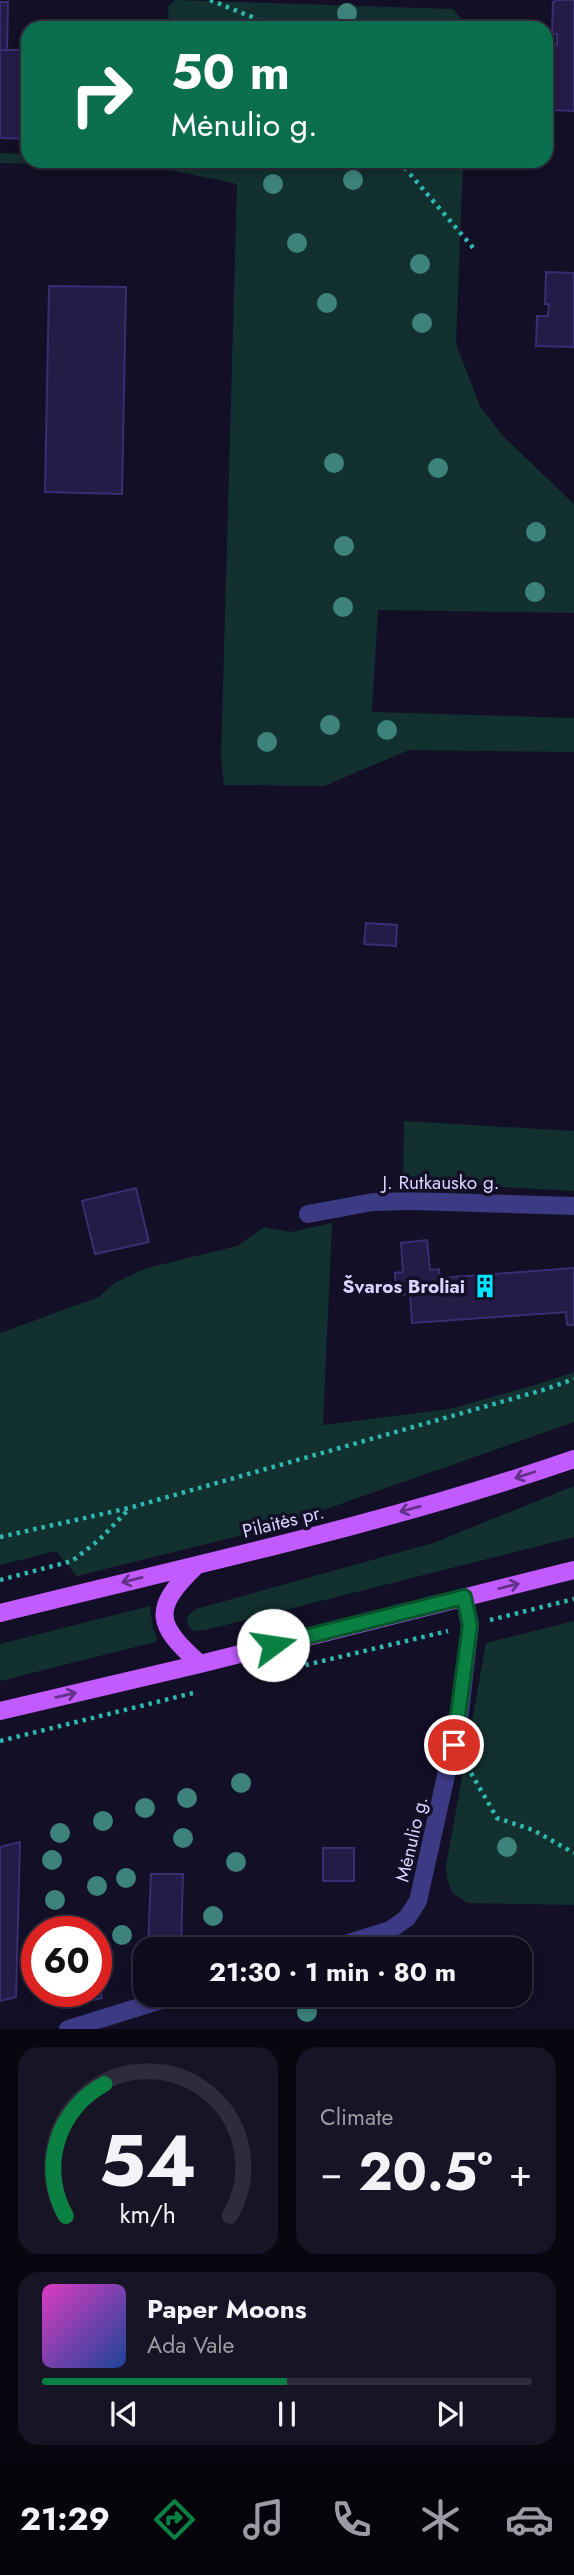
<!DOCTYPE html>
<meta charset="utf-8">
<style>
:root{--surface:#0e0b1c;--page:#171425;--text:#f1f3f6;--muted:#9b9ba3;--line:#2e2b3b;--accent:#0b8043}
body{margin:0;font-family:Jost,sans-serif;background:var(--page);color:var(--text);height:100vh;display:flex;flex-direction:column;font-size:26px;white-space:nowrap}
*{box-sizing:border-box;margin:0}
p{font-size:23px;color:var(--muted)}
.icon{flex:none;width:38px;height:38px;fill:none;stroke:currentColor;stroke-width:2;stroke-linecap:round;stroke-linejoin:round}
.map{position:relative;height:2029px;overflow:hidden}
.drawer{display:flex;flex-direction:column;gap:18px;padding:18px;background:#08060f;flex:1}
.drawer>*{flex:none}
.banner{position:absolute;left:21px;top:21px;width:532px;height:147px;border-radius:21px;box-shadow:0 4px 10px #0003,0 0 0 2px var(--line);background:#0b6e4f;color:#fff;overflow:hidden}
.speed{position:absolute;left:21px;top:1916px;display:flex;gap:14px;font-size:35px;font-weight:700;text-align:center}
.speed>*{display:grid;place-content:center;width:91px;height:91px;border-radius:50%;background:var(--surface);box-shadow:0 4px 10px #0003,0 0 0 2px var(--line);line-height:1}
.speed .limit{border:10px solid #d22;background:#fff;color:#111}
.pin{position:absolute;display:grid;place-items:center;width:60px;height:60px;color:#fff;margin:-30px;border:4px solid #fff;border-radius:50%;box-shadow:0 2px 7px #0007}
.me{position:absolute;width:77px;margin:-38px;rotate:76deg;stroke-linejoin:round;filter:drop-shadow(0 0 5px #0008)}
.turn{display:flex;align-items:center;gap:24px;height:147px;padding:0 35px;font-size:32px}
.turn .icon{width:91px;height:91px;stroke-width:2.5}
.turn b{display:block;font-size:49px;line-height:60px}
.big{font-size:52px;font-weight:700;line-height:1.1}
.drawer .tile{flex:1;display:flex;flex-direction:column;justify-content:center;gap:10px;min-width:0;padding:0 24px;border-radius:21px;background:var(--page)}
.drawer .dial{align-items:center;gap:0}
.dial svg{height:182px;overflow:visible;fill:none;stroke:var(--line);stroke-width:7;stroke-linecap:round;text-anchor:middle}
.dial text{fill:var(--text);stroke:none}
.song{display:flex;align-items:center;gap:21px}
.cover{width:84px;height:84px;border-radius:10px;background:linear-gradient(135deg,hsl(310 70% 55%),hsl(220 70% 35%))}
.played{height:7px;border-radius:4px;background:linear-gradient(90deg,var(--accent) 50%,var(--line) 50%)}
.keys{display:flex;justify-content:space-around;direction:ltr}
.heat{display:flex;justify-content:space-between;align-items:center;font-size:38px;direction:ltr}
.drawer .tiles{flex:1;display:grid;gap:18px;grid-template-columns:1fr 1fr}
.tile:last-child{grid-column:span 2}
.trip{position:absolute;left:133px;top:1937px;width:399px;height:70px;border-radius:21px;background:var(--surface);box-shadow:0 4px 10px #0003,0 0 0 2px var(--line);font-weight:700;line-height:70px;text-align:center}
.tab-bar{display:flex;height:112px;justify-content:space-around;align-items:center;background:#06040b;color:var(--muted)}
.tab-bar .icon{width:49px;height:49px}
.tab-bar .current{color:var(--accent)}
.tab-bar b{font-size:32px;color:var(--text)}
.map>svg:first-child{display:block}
</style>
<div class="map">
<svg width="574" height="2029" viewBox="0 0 574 2029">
<rect width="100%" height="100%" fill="#130f26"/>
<!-- green -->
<path fill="#12302f" d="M175,0L453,9L469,28H132L133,24L169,23L168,6Z
M0,153L28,154V161H463L456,344L480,406L503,436L574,504V613L378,610L372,712L574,718V752L409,750L324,786L224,785L221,758L237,184L156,167L0,163Z
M404,1121L574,1131V1191L403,1181Z
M332,1223L323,1425L449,1409L535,1385L574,1372V1422L275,1527L77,1576L56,1551L0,1565V1333L99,1297L116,1282L147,1268L237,1246L264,1227L291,1232Z
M574,1486V1537L205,1630L193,1631L188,1625L187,1617L196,1609L433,1543Z
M150,1606L153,1629L157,1639L155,1642L0,1681V1644Z
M574,1621V1905L467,1903L452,1892L447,1879L446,1866L486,1643Z"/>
<!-- building -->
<path fill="#241b47" stroke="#3b2d73" stroke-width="2" d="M556,0H574V111L553,110L554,77H546V44L557,45V34H552L553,2Z
M0,2H8L7,50H0Z
M0,50H28V139L0,138Z
M546,272L574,273V347L536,346L537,316H548L549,304H545Z
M49,286L126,287L122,494L45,492Z
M366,923L397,925L396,946L364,944Z
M136,1188L149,1242L95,1254L82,1201Z
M427,1240L430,1270L439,1269L440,1278L574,1268V1325H567L566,1312L412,1323L410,1294L396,1295L395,1273L403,1272L401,1243Z
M20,1842L16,1997L0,2001V1847Z
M323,1848H354V1881H323Z
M151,1874H183L181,1949L148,1948Z
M47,1927L98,1931L96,1958V1932H46Z
M99,1984L102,1998L82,2003L80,1992H96V1985Z"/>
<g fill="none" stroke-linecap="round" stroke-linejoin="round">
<!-- path -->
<path stroke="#2fb8b0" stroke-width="4.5" stroke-dasharray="3.5 5" stroke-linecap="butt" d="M210,0L252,17L268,28
M399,161L475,250
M0,1537L129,1508L543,1390L574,1379
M0,1580L72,1561L99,1540L129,1509
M490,1620L574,1599
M289,1669L448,1631
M0,1741L193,1693
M471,1773L497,1818L533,1830L574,1853"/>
<!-- minor -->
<path stroke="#3d3a85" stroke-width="18" d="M308,1214L373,1202L412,1201L574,1206
M326,1950L390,1930L407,1918L418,1901L460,1713L470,1625L464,1597
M68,2029L178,1995"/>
<!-- primary -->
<path stroke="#c25bff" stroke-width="18" d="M196,1566C151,1609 156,1625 200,1664
M0,1613C192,1565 387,1524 574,1459
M0,1711L200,1664L574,1570"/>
</g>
<!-- trees -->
<g fill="#3d827b">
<circle cx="347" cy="13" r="10"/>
<circle cx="353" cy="180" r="10"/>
<circle cx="273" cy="184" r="10"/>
<circle cx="297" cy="243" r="10"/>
<circle cx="420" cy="264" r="10"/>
<circle cx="327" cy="303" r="10"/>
<circle cx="422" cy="323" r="10"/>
<circle cx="334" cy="463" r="10"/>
<circle cx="438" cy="468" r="10"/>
<circle cx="536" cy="532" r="10"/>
<circle cx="344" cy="546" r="10"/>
<circle cx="535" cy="592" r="10"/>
<circle cx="343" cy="607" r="10"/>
<circle cx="330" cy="725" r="10"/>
<circle cx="387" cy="730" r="10"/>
<circle cx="267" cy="742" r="10"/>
<circle cx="241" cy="1783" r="10"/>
<circle cx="187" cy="1798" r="10"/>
<circle cx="145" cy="1808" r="10"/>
<circle cx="103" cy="1821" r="10"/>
<circle cx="60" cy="1833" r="10"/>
<circle cx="183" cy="1838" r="10"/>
<circle cx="507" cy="1847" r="10"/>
<circle cx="52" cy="1860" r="10"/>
<circle cx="236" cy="1862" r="10"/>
<circle cx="126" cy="1878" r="10"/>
<circle cx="97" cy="1886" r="10"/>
<circle cx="55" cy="1900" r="10"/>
<circle cx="213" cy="1916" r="10"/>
<circle cx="122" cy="1935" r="10"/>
<circle cx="307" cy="2012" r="10"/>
</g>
<!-- one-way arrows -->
<defs><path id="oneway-shaft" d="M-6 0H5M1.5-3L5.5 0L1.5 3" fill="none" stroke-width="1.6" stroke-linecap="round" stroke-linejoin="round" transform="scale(1.75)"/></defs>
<g stroke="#623188">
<use href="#oneway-shaft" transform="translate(525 1475) rotate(162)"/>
<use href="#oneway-shaft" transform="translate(410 1509) rotate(165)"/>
<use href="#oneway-shaft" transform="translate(132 1580) rotate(166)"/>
<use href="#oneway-shaft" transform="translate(509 1586) rotate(-14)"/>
<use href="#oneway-shaft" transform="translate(66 1695) rotate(-13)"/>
</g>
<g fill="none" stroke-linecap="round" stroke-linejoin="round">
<!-- route casing -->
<g stroke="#07532c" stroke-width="18">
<path id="route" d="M273,1645L464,1597L470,1625L454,1745"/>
</g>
<!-- route -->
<use href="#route" stroke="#0b8043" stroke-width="12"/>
</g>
<!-- icons -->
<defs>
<g id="building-bare" transform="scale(1.89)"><path d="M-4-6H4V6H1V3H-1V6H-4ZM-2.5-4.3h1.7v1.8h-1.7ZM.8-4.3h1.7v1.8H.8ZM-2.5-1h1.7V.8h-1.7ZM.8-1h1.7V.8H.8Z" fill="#00e5ff" stroke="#130f26" stroke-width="2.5" paint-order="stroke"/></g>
</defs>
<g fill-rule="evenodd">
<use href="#building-bare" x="485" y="1286"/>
</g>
<g text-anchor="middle" stroke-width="7" stroke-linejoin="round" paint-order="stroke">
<!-- street labels -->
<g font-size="19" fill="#d9d4ff" stroke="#130f26">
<text x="441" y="1189">J. Rutkausko g.</text>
<text transform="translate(283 1521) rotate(-14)" y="7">Pilaitės pr.</text>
<text transform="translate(411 1839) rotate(-77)" y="7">Mėnulio g.</text>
</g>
<!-- poi labels -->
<g font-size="19" font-weight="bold" fill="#d9d4ff" stroke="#130f26" text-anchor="end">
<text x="465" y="1293">Švaros Broliai</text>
</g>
</g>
</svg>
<div class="speed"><div class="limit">60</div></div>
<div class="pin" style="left:454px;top:1745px;background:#d93025"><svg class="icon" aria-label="arrive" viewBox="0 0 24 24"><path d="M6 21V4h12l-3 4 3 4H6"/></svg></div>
<svg class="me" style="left:273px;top:1645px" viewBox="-20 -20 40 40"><circle r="19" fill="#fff"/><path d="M0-13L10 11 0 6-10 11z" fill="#0b8043"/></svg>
<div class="trip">21:30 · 1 min · 80 m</div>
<div class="banner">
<div class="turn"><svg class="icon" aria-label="right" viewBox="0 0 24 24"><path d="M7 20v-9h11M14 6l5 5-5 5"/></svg><div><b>50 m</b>Mėnulio g.</div></div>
</div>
</div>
<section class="drawer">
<div class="tiles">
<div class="tile dial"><svg viewBox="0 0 100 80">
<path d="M14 69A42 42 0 1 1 86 69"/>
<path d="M14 69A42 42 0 0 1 31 11" stroke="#0b8043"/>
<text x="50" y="56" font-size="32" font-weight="700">54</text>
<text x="50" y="72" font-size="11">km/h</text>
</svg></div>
<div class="tile"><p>Climate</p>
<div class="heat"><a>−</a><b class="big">20.5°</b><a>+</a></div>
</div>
<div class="tile">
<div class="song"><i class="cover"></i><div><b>Paper Moons</b><p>Ada Vale</p></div></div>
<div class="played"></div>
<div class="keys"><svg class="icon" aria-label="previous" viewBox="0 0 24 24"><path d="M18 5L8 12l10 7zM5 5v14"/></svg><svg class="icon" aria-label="pause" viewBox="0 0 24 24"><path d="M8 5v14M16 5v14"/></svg><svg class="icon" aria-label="next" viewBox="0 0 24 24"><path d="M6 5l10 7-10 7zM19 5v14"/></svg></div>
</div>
</div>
</section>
<nav class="tab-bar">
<b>21:29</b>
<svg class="icon current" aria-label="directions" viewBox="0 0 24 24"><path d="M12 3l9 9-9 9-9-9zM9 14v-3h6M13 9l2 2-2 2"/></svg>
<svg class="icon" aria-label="music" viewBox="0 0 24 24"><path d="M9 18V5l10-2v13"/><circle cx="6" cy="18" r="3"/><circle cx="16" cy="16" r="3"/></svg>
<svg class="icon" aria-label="phone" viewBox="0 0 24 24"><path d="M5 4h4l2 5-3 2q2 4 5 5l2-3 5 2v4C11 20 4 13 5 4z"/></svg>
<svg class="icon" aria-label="climate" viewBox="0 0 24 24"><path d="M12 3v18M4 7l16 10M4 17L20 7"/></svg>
<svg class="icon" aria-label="car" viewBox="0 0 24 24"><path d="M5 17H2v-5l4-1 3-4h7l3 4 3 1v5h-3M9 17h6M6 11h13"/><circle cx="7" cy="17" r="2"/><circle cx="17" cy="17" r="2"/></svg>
</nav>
